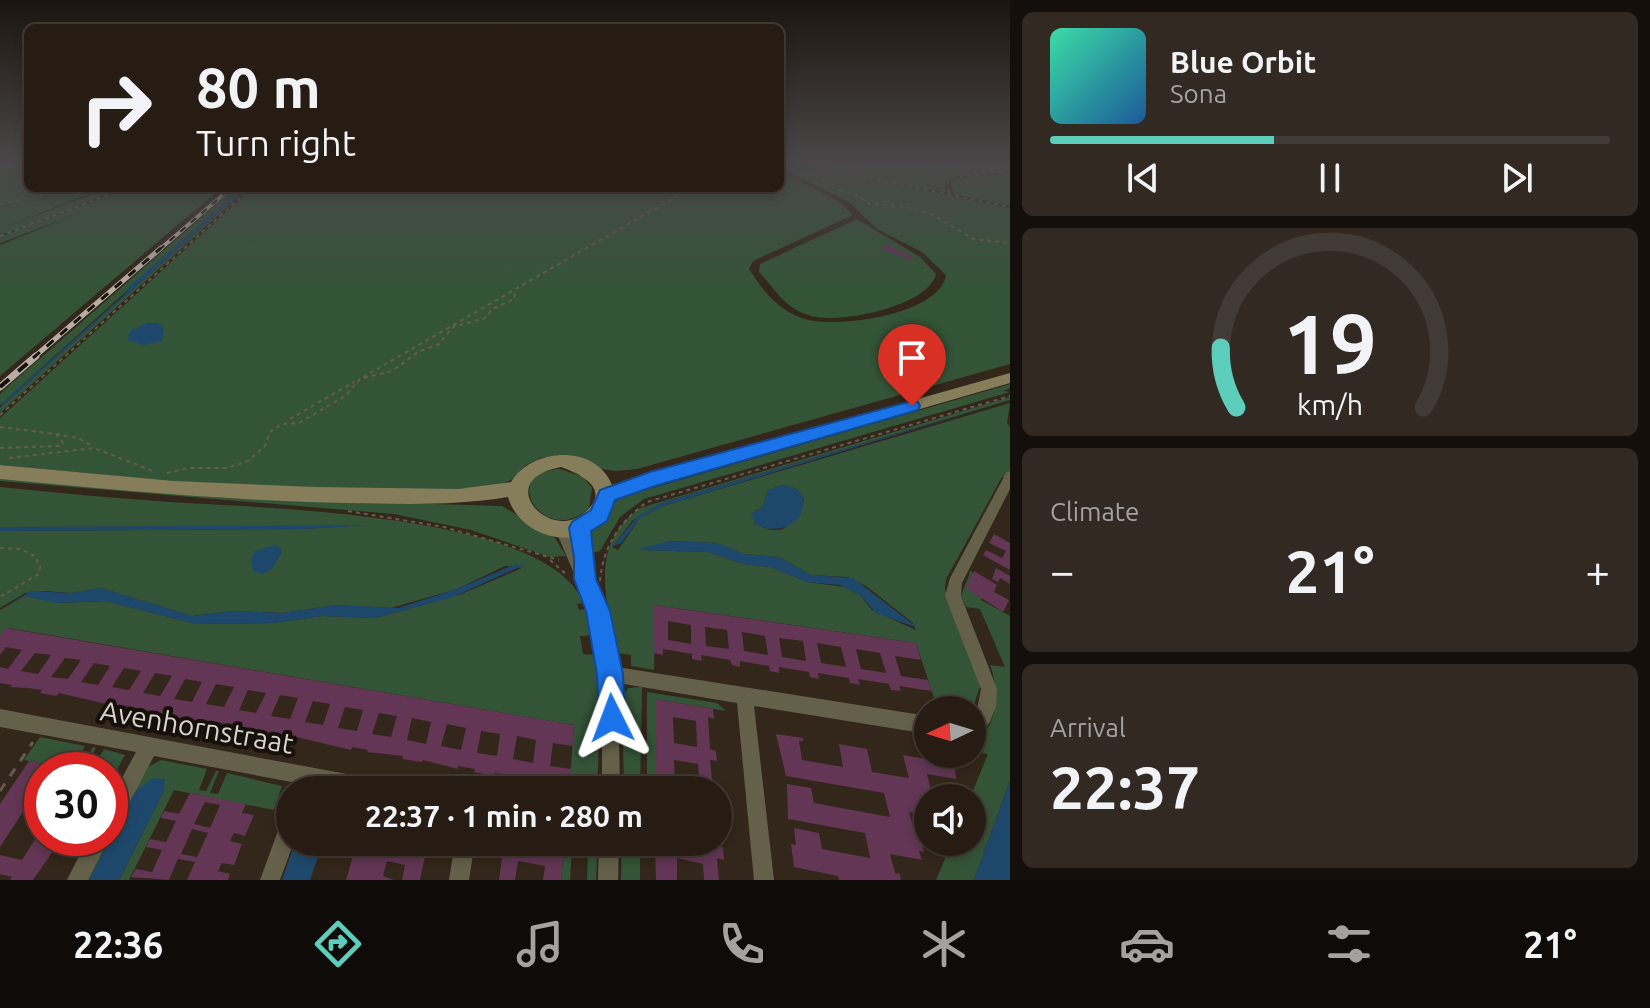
<!DOCTYPE html>
<meta charset="utf-8">
<style>
:root{--surface:#261c14;--page:#322922;--text:#f1f3f6;--muted:#a4a1a0;--line:#423a34;--accent:#5ccebb}
body{margin:0;font-family:Ubuntu,sans-serif;background:var(--page);color:var(--text);height:100vh;display:flex;flex-direction:column;font-size:30px;white-space:nowrap}
*{box-sizing:border-box;margin:0}
p{font-size:26px;color:var(--muted)}
.icon{flex:none;width:44px;height:44px;fill:none;stroke:currentColor;stroke-width:2;stroke-linecap:round;stroke-linejoin:round}
.map{position:relative;flex:1;overflow:hidden}
.drawer{display:flex;flex-direction:column;gap:12px;padding:12px;background:#150f0b;width:640px}
.drawer>*{flex:none}
.top-card{position:absolute;left:24px;top:24px;width:760px;height:168px;border-radius:12px;box-shadow:0 4px 12px #0003,0 0 0 2px var(--line);background:#261c14;color:var(--text);overflow:hidden}
.needle{width:52px;rotate:266deg}
.buttons{position:absolute;left:914px;top:696px;display:grid;gap:16px}
.buttons a{display:grid;place-items:center;width:72px;height:72px;border-radius:50%;background:var(--surface);box-shadow:0 4px 12px #0003,0 0 0 2px var(--line);font-size:40px}
.speed{position:absolute;left:24px;top:752px;display:flex;gap:16px;font-size:40px;font-weight:700;text-align:center}
.speed>*{display:grid;place-content:center;width:104px;height:104px;border-radius:50%;background:var(--surface);box-shadow:0 4px 12px #0003,0 0 0 2px var(--line);line-height:1}
.speed .limit{border:12px solid #d22;background:#fff;color:#111}
.pin{position:absolute;display:grid;place-items:center;width:68px;height:68px;color:#fff;margin:-82px -34px;border-radius:50% 50% 50% 0;rotate:-45deg;box-shadow:0 0 8px #0007}
.pin .icon{rotate:45deg}
.me{position:absolute;width:88px;margin:-44px;rotate:357deg;stroke-linejoin:round;filter:drop-shadow(0 0 6px #0008)}
.turn{display:flex;align-items:center;gap:28px;height:168px;padding:0 40px;font-size:36px}
.turn .icon{width:104px;height:104px;stroke-width:2.5}
.turn b{display:block;font-size:56px;line-height:68px}
.big{font-size:60px;font-weight:700;line-height:1.1}
.drawer .tile{flex:1;display:flex;flex-direction:column;justify-content:center;gap:12px;min-width:0;padding:0 28px;border-radius:12px;background:var(--page)}
.drawer .dial{align-items:center;gap:0}
.dial svg{height:208px;overflow:visible;fill:none;stroke:var(--line);stroke-width:7;stroke-linecap:round;text-anchor:middle}
.dial text{fill:var(--text);stroke:none}
.song{display:flex;align-items:center;gap:24px}
.cover{width:96px;height:96px;border-radius:12px;background:linear-gradient(135deg,hsl(160 70% 55%),hsl(210 70% 35%))}
.played{height:8px;border-radius:4px;background:linear-gradient(90deg,var(--accent) 40%,var(--line) 40%)}
.keys{display:flex;justify-content:space-around;direction:ltr}
.heat{display:flex;justify-content:space-between;align-items:center;font-size:44px;direction:ltr}
.trip{position:absolute;left:276px;top:776px;width:456px;height:80px;border-radius:40px;background:var(--surface);box-shadow:0 4px 12px #0003,0 0 0 2px var(--line);font-weight:700;line-height:80px;text-align:center}
.tab-bar{display:flex;height:128px;justify-content:space-around;align-items:center;background:#0f0b08;color:var(--muted)}
.tab-bar .icon{width:56px;height:56px}
.tab-bar .selected{color:var(--accent)}
.tab-bar b{font-size:36px;color:var(--text)}
main{display:flex;flex:1;min-height:0}
.map>svg:first-child{display:block}
</style>
<main>
<div class="map">
<svg width="1010" height="880" viewBox="0 0 1010 880">
<rect width="100%" height="100%" fill="#33261a"/>
<!-- green -->
<path fill="#345438" fill-rule="evenodd" d="M0,163H28V188H104L3,228L109,188H124L27,226L128,188H221L0,376V245L82,212L0,243V237L26,227L0,235Z
M834,163H1010V169L1004,172L950,177L945,183L946,192L884,182L1010,208V364L637,469L615,471L596,468L582,458L560,455L541,458L526,465L511,480L498,486L432,491L235,487L0,465V418L253,188H780V171L838,201L853,215L753,261L749,269C763,291 777,309 802,318C833,330 940,315 946,275L922,252L877,229L849,202L787,171L827,168Z
M1010,173V206L953,194L951,182L962,178Z
M235,188H241L0,405V394L5,389Z
M246,188H248L0,413V408Z
M857,219L920,257L936,274C928,307 839,324 811,316C785,309 776,290 759,272L760,264Z
M1010,384V388L1004,391L1010,392L644,499L620,517L600,551L591,553C585,531 603,508 622,497Z
M1010,397V400L661,503L632,521L612,547L618,550L640,518L663,506L1010,403L1007,423L1010,427V480L1002,477L946,579L945,589L980,686L972,711L938,710L916,643L655,605L654,670L631,666V655L618,653C606,601 588,545 640,508ZM783,485L797,489L804,499C795,524 783,540 754,523L755,511L763,507L768,490ZM671,541L714,543L743,554L779,557L811,575L848,577L866,586L912,622L916,630L872,610L860,595L845,587L807,582L771,567L743,564L708,552L641,550Z
M560,469L583,477L592,488L589,508C547,549 495,473 560,469Z
M0,478L224,498L502,506L555,538L566,556L550,557L471,530L394,514L0,481Z
M0,487C57,493 113,498 170,502C255,508 550,512 583,603L577,604L579,610L585,609L592,631L587,636H580L583,654L594,655C600,700 599,745 597,790H569L574,725L9,628L0,636V610L25,596L60,603L106,601L196,624L272,623L322,616L375,618L459,595L522,568L505,566L457,589L391,608L336,605L283,613L235,611L192,616L101,588L71,593L45,591L25,593L0,608V531L302,529L351,526L0,527Z
M971,570L983,595L981,600L1010,616V781L974,880H936L952,842H972L970,798L988,754L972,751V740C999,734 999,686 990,665L1005,667L980,609L966,607L961,596Z
M642,687L640,790H624L622,696L628,688Z
M647,692L717,703L726,711L655,699V790H647Z
M40,737L85,746L74,766L81,767L93,747L96,748L85,768L92,769L104,749L125,755L113,777L110,770H75L24,760Z
M161,760L207,769L199,790L206,791L216,771H219L210,793L218,794L227,773L282,786L274,810L174,790L129,880H119L164,791L135,792L89,880H86L146,768Z
M531,842L585,843L597,858L596,880H587L588,856L572,850L570,880H561L564,849Z
M622,842H640V880H621Z"/>
<!-- water -->
<path fill="#1e486b" d="M241,188H246L0,408L2,403L123,296L131,285Z
M147,323H158L164,327L162,341L143,345L128,340L130,331Z
M1010,400L663,506L640,518L621,543L612,547L637,517L661,503Z
M783,485L797,489L803,496C807,525 779,535 756,525L751,514L763,507L768,490Z
M376,525L302,529L0,531V527Z
M671,541L718,543L743,554L779,557L811,575L853,578L918,628L876,613L860,595L840,585L807,582L771,567L743,564L708,552L641,550L640,548Z
M275,545L281,548L282,552L272,569L263,574L253,571L251,560L255,551Z
M516,564L524,565L453,597L375,618L322,616L272,623L196,624L106,601L56,603L25,596L0,610L31,591L71,593L101,588L192,616L235,611L283,613L336,605L398,608L457,589Z
M153,778L165,779L164,791L119,880H89L135,792Z
M1010,781V880H974Z
M295,842H323L310,880H282Z"/>
<!-- building -->
<path fill="#623654" fill-rule="evenodd" d="M887,244L900,251L915,258L911,260L880,248Z
M994,534L1010,543V570L983,555L986,550L1002,558L1006,551L989,543Z
M996,568L1010,576V584L1000,578L998,582L992,579Z
M974,571L997,585L994,592L1009,600L1003,612L966,588Z
M654,605L916,643L921,660L895,656L901,676L928,680L932,691L899,686L901,691L891,690L889,684L858,679L860,685L850,683L849,678L818,673L819,679L810,677L809,672L779,667V673L770,671L769,666L740,661V667L732,665L730,660L701,655L702,661L692,659V654L663,649V655L654,653ZM668,621L691,625V644L668,640ZM705,627L727,630L729,649L706,646ZM742,632L765,636L768,655L744,651ZM779,638L803,641L806,661L782,657ZM817,643L841,647L846,667L821,663ZM856,649L880,653L886,673L861,669Z
M6,628L574,725L573,746L553,743L550,766L571,769L569,789L495,773L494,776L474,772L475,769L458,766V769L423,760L422,762L402,759L403,756L367,752L368,750L352,747L351,750L284,734L282,737L264,734L265,731L251,728L249,731L218,722L215,725L121,705L119,707L59,693L56,696L40,693L42,690L28,688L10,687L12,685L0,683V667L8,669L22,650L6,647L0,655V636ZM35,653L51,655L38,674L21,671ZM65,658L81,660L68,679L51,677ZM94,663L110,666L98,685L81,682ZM124,668L141,671L129,690L112,687ZM155,673L172,676L160,696L143,693ZM185,679L202,682L192,702L174,699ZM216,684L234,687L224,707L206,704ZM248,690L266,693L256,713L239,710ZM280,695L298,698L290,719L271,716ZM313,701L330,704L323,725L305,722ZM345,707L363,710L357,731L338,728ZM379,713L397,716L391,737L372,734ZM412,718L431,722L426,744L407,740ZM447,724L466,728L461,750L441,746ZM481,731L500,734L497,756L477,753ZM517,736L536,740L533,763L513,759Z
M655,699L713,709L714,719L708,717L710,749L716,751L717,761L710,760L713,790H700L698,764L674,760L675,790H655ZM673,717L696,721L697,747L674,743Z
M776,734L803,738V741H799L802,760L843,767L839,744L867,749L872,772L909,778L903,755L955,764L956,779L927,774L931,790L936,791L938,798H928V816L909,812L914,830H918L922,843L924,852L919,851L922,860L890,854L895,873L900,874L901,880H839L838,876L794,867L791,844L796,845L794,828L819,833L822,849L870,858L865,833L788,819L787,784L811,788L814,803L890,817L884,793L786,776Z
M29,761L52,765L49,770H42V781L38,788L42,789V807L28,804L0,847V804Z
M190,793L246,804L242,813L254,815L245,836L234,833L230,841L242,844L234,865L222,863L218,871L230,874L228,880H187L195,862L178,859L169,880L131,877L136,869L152,872L162,850L146,847L150,839L166,842L176,821L161,818L164,811L179,814ZM205,802L220,805L210,828L194,824ZM192,829L208,833L197,857L181,854Z
M42,828V838H62L33,880H10L12,877L0,874V855L22,860Z
M357,842H428L420,880H402L405,865L387,861L383,876L394,880H346Z
M498,842H531L564,849L561,880H543L545,866L518,861L515,880H499L503,850L497,849Z
M655,842H716V846L723,847L724,860L717,858L719,880H704L703,864L677,858V880H656Z"/>
<g fill="none" stroke-linecap="round" stroke-linejoin="round">
<!-- path-far1 -->
<path stroke="#665b50" stroke-width="2" stroke-dasharray="4 4" stroke-linecap="butt" d="M806,163L823,173V185L857,195L870,204L901,206L931,214L973,239L1010,243
M841,163L858,175L873,179L1010,207
M931,163L968,173
M782,170L830,163
M949,193L947,184L953,178L1010,171
M0,204L72,188
M0,236L126,188
M363,377L691,188
M0,415L251,188
M290,419L354,382
M0,427L56,434L63,443L59,446L0,448
M56,434L78,438L94,447
M9,458L94,448L153,471
M167,473L188,468H227L248,461L265,446L270,432L282,424L299,423L345,396L360,379L392,371L418,352L439,344L453,327L485,318L492,309L514,299L516,288
M348,511L444,527L559,560
M0,548L20,549L35,556L40,567L39,574L0,597
M550,560L566,574
M600,581C603,547 619,522 647,502L1010,396"/>
<!-- path -->
<path stroke="#665b50" stroke-width="3" stroke-dasharray="9 9" stroke-linecap="butt" d="M0,791L33,742"/>
<!-- minor -->
<path fill="#64604a" fill-rule="evenodd" d="M1010,471V489L962,583L961,596L997,689L996,706L990,722L983,731L972,737V717L977,710L981,689L945,596L950,578L1006,473Z
M579,522L584,524L586,528L591,579L606,611L617,667L928,716V734L754,706L774,880H754L737,703L618,683L620,790H602V674L590,611L555,529L557,525L562,523L567,525L573,539L572,528L574,524Z
M0,709L384,781L391,783L393,790H334L154,756L117,826L110,829V800L136,752L0,727Z
M290,814V842H294L280,880H260L283,817Z
M88,838H109L88,880H67Z
M455,842H475L469,880H449Z
M599,842H619L618,880H598Z"/>
<!-- secondary -->
<path fill="#867e5b" fill-rule="evenodd" d="M1010,373V383L654,486L614,500C612,506 610,513 606,518C579,554 519,537 508,497C452,506 405,504 349,503C232,501 116,490 0,479V465L174,481L315,487L458,489L511,482C532,447 596,444 612,485ZM561,467C583,475 612,490 584,513C550,543 491,480 561,467Z"/>
<!-- rail-far2 casing -->
<g stroke="#b7ada5" stroke-width="4">
<path id="rail-far2" d="M159,250L231,188"/>
</g>
<!-- rail-far1 casing -->
<g stroke="#b7ada5" stroke-width="5">
<path id="rail-far1" d="M33,358L161,248"/>
</g>
<!-- rail casing -->
<g stroke="#b7ada5" stroke-width="7">
<path id="rail" d="M0,387L36,356"/>
</g>
<!-- rail-far2 -->
<use href="#rail-far2" stroke="#16100b" stroke-width="2" stroke-dasharray="7" stroke-linecap="butt"/>
<!-- rail-far1 -->
<use href="#rail-far1" stroke="#16100b" stroke-width="3" stroke-dasharray="9" stroke-linecap="butt"/>
<!-- rail -->
<use href="#rail" stroke="#16100b" stroke-width="4" stroke-dasharray="12" stroke-linecap="butt"/>
</g>
<!-- sky -->
<linearGradient id="sky" x2="0" y2="1"><stop stop-color="#1c150e"/><stop offset="0.57" stop-color="#4a4749"/><stop offset="1" stop-color="#4a4749" stop-opacity="0"/></linearGradient>
<rect width="1010" height="286" fill="url(#sky)"/>
<!-- route -->
<path fill="#1a73e8" stroke="#114b97" stroke-width="2" d="M912,401L918,402L920,406L918,410L655,486L615,500L607,521L591,531L596,579L610,611L623,674L625,718L622,727L612,731L603,727L599,718L597,674L586,611L574,579V557L569,528L572,522L591,510L600,490L650,472Z"/>
<g text-anchor="middle" stroke-width="8" stroke-linejoin="round" paint-order="stroke">
<!-- near-street labels -->
<g font-size="28" fill="#dbd2cb" stroke="#16100b">
<text transform="translate(197 727) rotate(10)" y="10">Avenhornstraat</text>
</g>
</g>
</svg>
<div class="buttons">
<a><svg class="needle" viewBox="-14 -14 28 28"><path d="M0-13l5 13h-10z" fill="#e53935"/><path d="M0 13l5-13h-10z" fill="#a4a1a0"/></svg></a>
<a><svg class="icon" aria-label="sound" viewBox="0 0 24 24"><path d="M4 9h4l5-4v14l-5-4H4zM17 9q2 3 0 6"/></svg></a>
</div>
<div class="speed"><div class="limit">30</div></div>
<div class="pin" style="left:912px;top:406px;background:#d93025"><svg class="icon" aria-label="arrive" viewBox="0 0 24 24"><path d="M6 21V4h12l-3 4 3 4H6"/></svg></div>
<svg class="me" style="left:612px;top:718px" viewBox="-20 -20 40 40"><path d="M0-17L14 15 0 8-14 15z" fill="#1a73e8" stroke="#fff" stroke-width="4"/></svg>
<div class="trip">22:37 · 1 min · 280 m</div>
<div class="top-card">
<div class="turn"><svg class="icon" aria-label="right" viewBox="0 0 24 24"><path d="M7 20v-9h11M14 6l5 5-5 5"/></svg><div><b>80 m</b>Turn right</div></div>
</div>
</div>
<section class="drawer">
<div class="tile">
<div class="song"><i class="cover"></i><div><b>Blue Orbit</b><p>Sona</p></div></div>
<div class="played"></div>
<div class="keys"><svg class="icon" aria-label="previous" viewBox="0 0 24 24"><path d="M18 5L8 12l10 7zM5 5v14"/></svg><svg class="icon" aria-label="pause" viewBox="0 0 24 24"><path d="M8 5v14M16 5v14"/></svg><svg class="icon" aria-label="next" viewBox="0 0 24 24"><path d="M6 5l10 7-10 7zM19 5v14"/></svg></div>
</div>
<div class="tile dial"><svg viewBox="0 0 100 80">
<path d="M14 69A42 42 0 1 1 86 69"/>
<path d="M14 69A42 42 0 0 1 8 46" stroke="#5ccebb"/>
<text x="50" y="56" font-size="32" font-weight="700">19</text>
<text x="50" y="72" font-size="11">km/h</text>
</svg></div>
<div class="tile"><p>Climate</p>
<div class="heat"><a>−</a><b class="big">21°</b><a>+</a></div>
</div>
<div class="tile"><p>Arrival</p><b class="big">22:37</b></div>
</section>
</main>
<nav class="tab-bar">
<b>22:36</b>
<svg class="icon selected" aria-label="directions" viewBox="0 0 24 24"><path d="M12 3l9 9-9 9-9-9zM9 14v-3h6M13 9l2 2-2 2"/></svg>
<svg class="icon" aria-label="music" viewBox="0 0 24 24"><path d="M9 18V5l10-2v13"/><circle cx="6" cy="18" r="3"/><circle cx="16" cy="16" r="3"/></svg>
<svg class="icon" aria-label="phone" viewBox="0 0 24 24"><path d="M5 4h4l2 5-3 2q2 4 5 5l2-3 5 2v4C11 20 4 13 5 4z"/></svg>
<svg class="icon" aria-label="climate" viewBox="0 0 24 24"><path d="M12 3v18M4 7l16 10M4 17L20 7"/></svg>
<svg class="icon" aria-label="car" viewBox="0 0 24 24"><path d="M5 17H2v-5l4-1 3-4h7l3 4 3 1v5h-3M9 17h6M6 11h13"/><circle cx="7" cy="17" r="2"/><circle cx="17" cy="17" r="2"/></svg>
<svg class="icon" aria-label="filters" viewBox="0 0 24 24"><path d="M4 7h16M4 17h16"/><circle cx="9" cy="7" r="2"/><circle cx="15" cy="17" r="2"/></svg>
<b>21°</b>
</nav>
